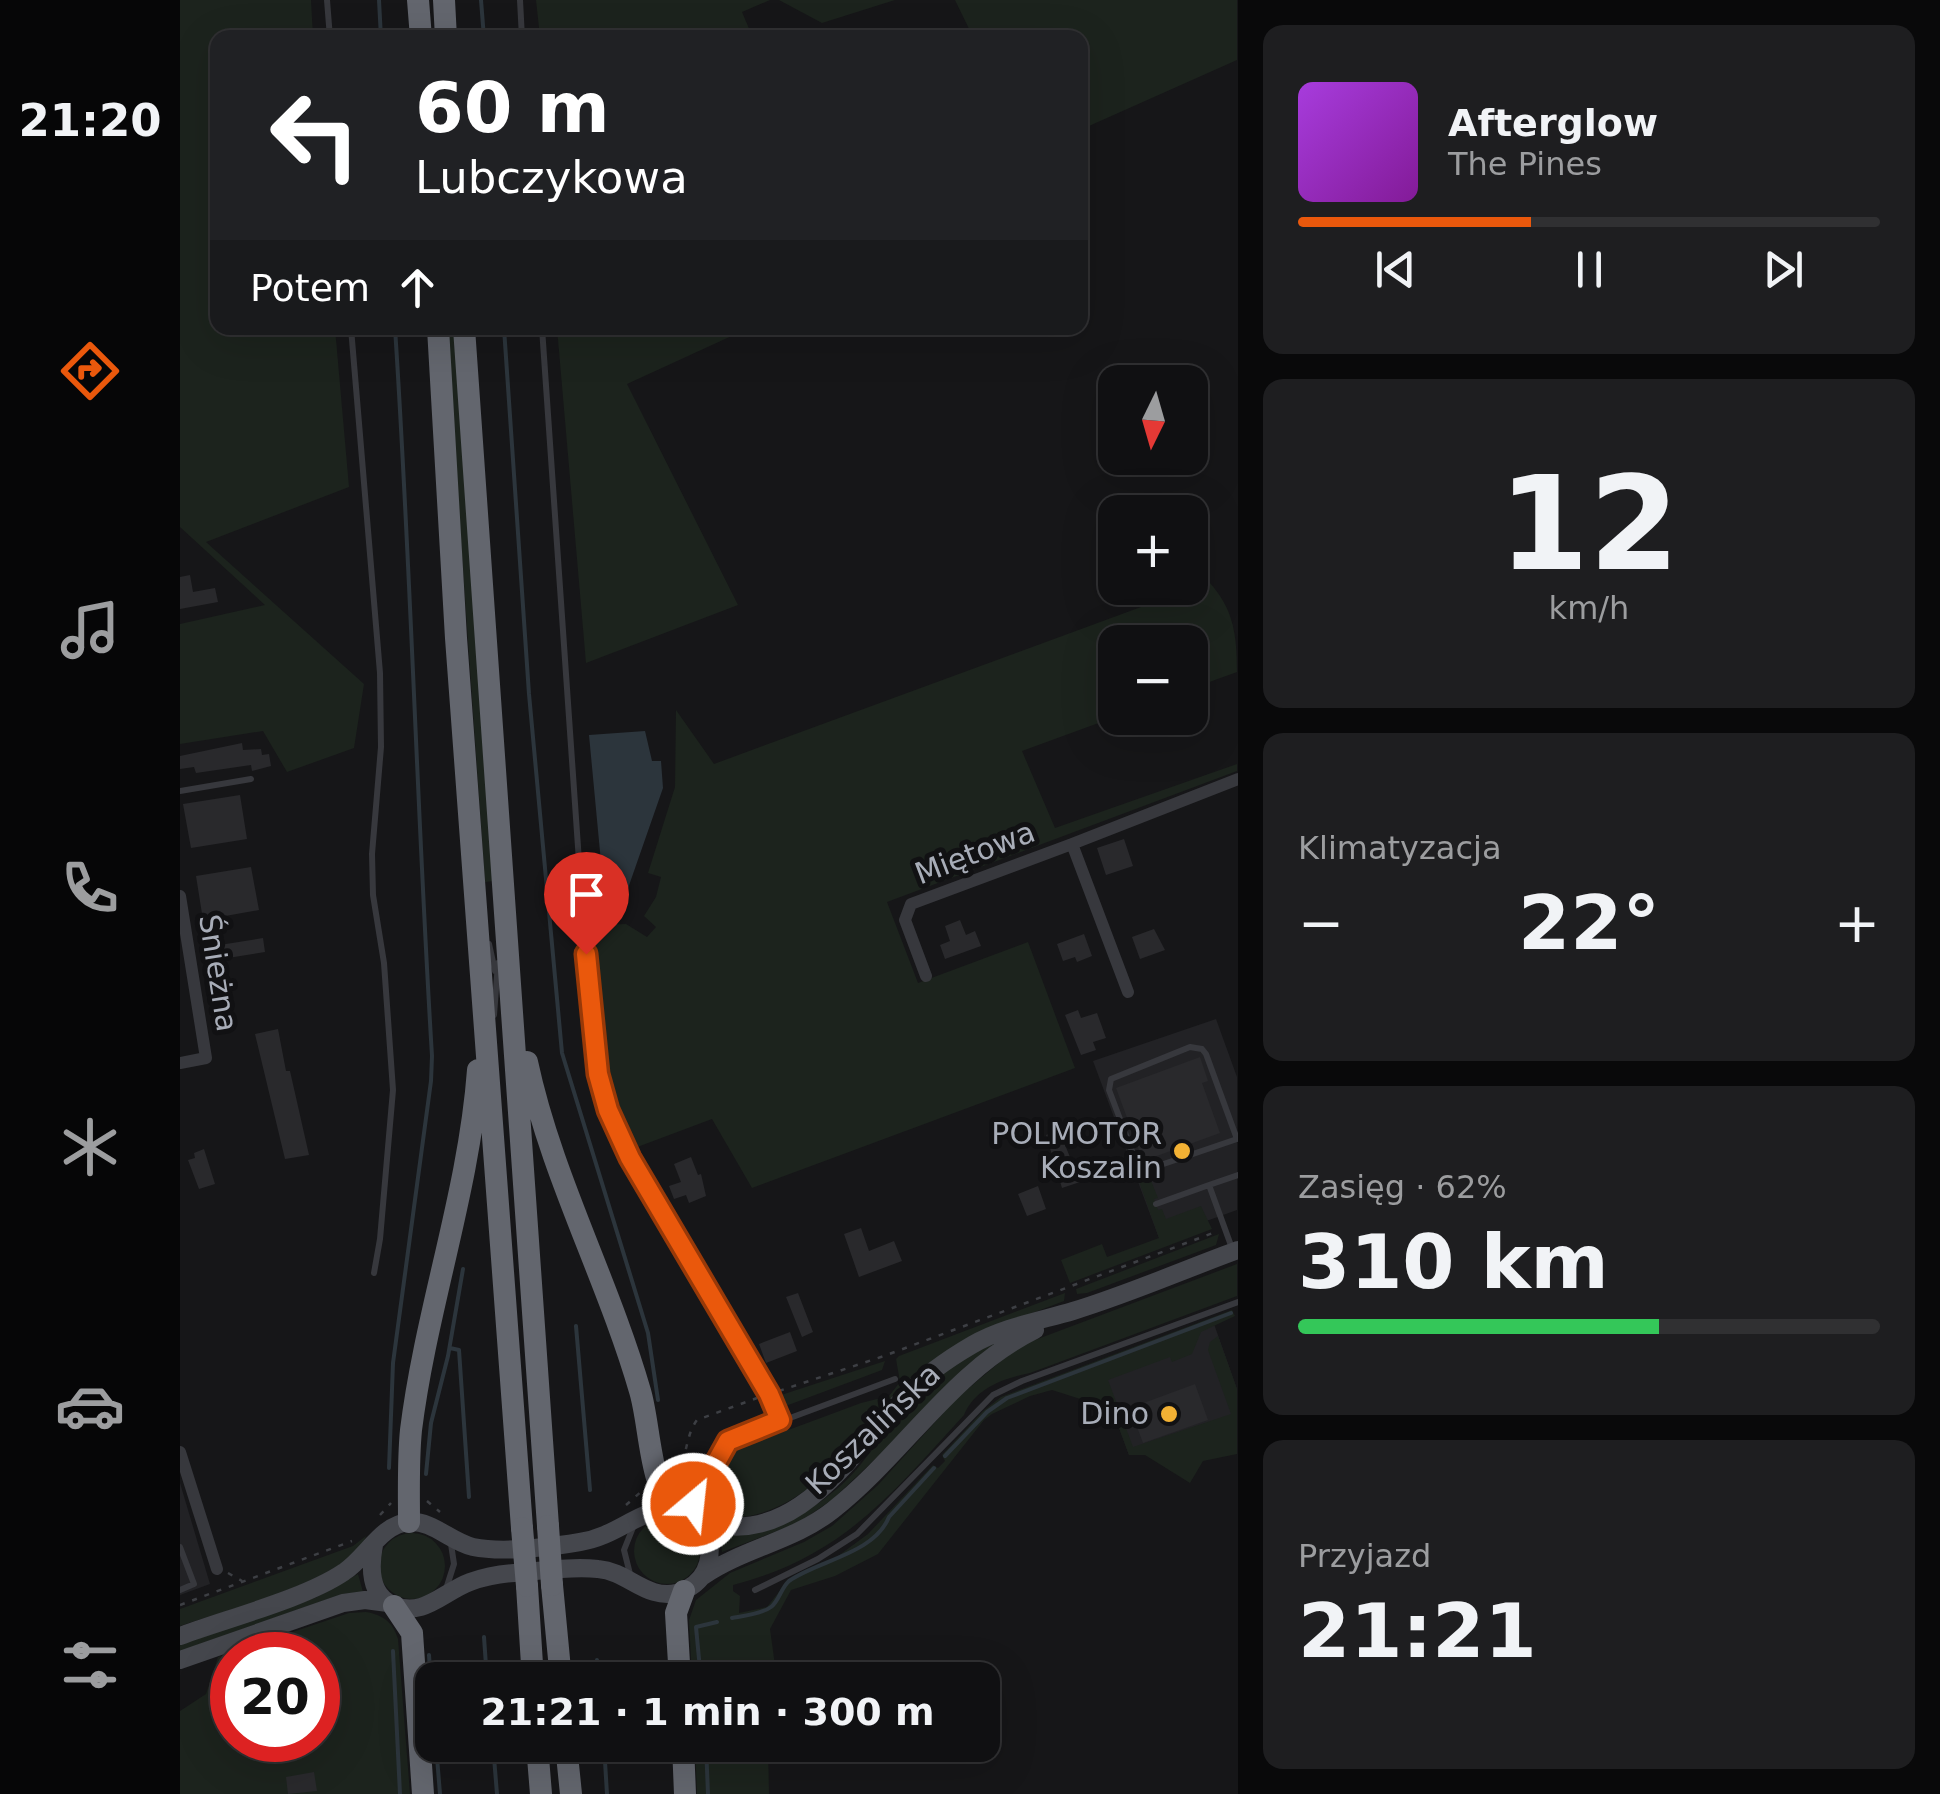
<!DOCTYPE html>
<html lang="pl">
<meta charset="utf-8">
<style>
:root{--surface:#101012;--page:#1e1e20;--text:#f1f3f6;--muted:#9c9d9f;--line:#303032;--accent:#ea580c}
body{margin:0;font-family:"DejaVu Sans",sans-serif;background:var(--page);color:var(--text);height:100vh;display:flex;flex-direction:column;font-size:38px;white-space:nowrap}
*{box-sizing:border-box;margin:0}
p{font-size:32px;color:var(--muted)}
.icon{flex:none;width:55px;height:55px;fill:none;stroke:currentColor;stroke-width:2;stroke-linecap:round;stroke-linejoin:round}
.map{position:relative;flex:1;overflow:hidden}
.sheet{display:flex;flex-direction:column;gap:25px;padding:25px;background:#09090a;width:702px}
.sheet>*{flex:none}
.top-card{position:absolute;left:30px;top:30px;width:878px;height:305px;border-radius:20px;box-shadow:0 10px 40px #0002,0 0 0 2px var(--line);background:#202124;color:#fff;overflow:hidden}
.needle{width:65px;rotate:185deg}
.fabs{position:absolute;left:918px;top:365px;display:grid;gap:20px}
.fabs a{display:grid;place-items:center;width:110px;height:110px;border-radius:20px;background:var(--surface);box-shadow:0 10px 40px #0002,0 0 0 2px var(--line);font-size:50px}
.speed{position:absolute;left:30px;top:1632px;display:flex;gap:20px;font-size:50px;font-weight:700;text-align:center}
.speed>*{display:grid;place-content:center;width:130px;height:130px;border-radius:50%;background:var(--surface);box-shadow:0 10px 40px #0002,0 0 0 2px var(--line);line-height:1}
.speed .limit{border:15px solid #d22;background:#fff;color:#111}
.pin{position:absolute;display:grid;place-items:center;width:85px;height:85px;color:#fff;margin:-102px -42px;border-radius:50% 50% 50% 0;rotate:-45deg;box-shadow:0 0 10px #0007}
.pin .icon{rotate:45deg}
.me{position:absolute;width:110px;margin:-55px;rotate:28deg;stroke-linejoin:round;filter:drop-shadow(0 0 8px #0008)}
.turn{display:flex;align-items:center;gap:35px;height:210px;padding:0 40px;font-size:45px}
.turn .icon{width:130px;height:130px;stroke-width:2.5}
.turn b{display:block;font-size:70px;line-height:85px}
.then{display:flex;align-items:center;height:95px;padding:0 40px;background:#0003;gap:20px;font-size:38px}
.big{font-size:75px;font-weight:700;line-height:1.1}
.sheet .widget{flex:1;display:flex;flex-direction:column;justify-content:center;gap:15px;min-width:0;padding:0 35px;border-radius:20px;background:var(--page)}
.sheet .dial{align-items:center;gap:0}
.dial b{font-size:130px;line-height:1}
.song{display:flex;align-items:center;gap:30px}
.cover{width:120px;height:120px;border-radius:15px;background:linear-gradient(135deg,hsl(280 70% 55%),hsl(290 70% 35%))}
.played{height:10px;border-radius:5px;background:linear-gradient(90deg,var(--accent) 40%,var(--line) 40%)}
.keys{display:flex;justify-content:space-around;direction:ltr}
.heat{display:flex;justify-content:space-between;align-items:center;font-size:55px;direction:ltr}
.charge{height:15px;border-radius:8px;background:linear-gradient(90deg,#34c759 62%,var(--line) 0)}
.trip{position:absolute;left:235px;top:1662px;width:585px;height:100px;border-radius:20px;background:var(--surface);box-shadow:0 10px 40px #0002,0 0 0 2px var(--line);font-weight:700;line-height:100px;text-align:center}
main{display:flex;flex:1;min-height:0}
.dock{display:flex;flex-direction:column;width:180px;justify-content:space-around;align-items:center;background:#060607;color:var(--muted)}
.dock .icon{width:70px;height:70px}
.dock .current{color:var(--accent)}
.dock b{font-size:45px;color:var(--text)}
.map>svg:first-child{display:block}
</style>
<main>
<nav class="dock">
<b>21:20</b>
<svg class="icon current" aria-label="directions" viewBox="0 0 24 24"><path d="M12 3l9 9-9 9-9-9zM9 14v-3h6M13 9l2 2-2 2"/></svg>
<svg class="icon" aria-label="music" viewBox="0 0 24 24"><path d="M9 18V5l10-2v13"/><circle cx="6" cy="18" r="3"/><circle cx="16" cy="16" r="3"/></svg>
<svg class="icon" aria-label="phone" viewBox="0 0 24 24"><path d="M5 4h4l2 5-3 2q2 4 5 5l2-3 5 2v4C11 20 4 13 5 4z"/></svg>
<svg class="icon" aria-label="climate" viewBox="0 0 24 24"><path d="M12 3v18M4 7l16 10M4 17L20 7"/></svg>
<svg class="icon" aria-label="car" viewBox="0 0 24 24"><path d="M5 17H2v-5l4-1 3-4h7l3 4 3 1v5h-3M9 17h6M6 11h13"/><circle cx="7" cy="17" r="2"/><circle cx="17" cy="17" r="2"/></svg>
<svg class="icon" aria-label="filters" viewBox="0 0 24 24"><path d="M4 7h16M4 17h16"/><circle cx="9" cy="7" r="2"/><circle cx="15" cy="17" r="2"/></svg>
</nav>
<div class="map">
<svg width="1058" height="1794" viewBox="0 0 1058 1794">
<rect width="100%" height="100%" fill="#161618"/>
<!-- built -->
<path fill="#222225" d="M1036,1019L1057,1077V1210L979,1238L913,1061Z
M1034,1324L1057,1389V1416L949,1455L917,1367Z
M0,1483L30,1584L0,1595Z"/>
<!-- green -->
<path fill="#1c231d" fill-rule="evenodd" d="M0,0H131L133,37L38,38V328H155L169,487L26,542L184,684L174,748L107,772L83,731L0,744V624L85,605L0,527Z
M356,0H590L562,12L573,38L360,37Z
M599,0H715L642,23Z
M775,0H1057V60L900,130V38L793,37Z
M266,328H275L314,881L305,882Z
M377,328H569L447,384L558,605L406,663Z
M1029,582C1054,609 1057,636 1057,672L1010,689V642H935V717L842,751L875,828L1057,764V771L707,902L738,983L848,942L895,1068L572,1188L532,1119L452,1149C423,1076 421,1009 413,932L420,925L446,924L467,937L476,927L464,916L476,897L481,877L468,873L495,787L496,710L534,764Z
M927,1091L959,1177L970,1178L978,1198L974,1199L978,1210L982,1209L986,1219L1021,1206L1032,1229L890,1283L881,1260L922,1244L927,1257L979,1238Z
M1039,1234L1036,1245L907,1293L897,1294L896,1289Z
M1057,1264V1296L850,1373C824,1378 795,1388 784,1415C712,1494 662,1557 553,1585V1591L560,1596L559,1613L587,1607L609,1579L658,1556L688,1534L753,1465L758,1468L765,1461L762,1455L802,1412L821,1397L1052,1310L1055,1316L1021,1332L1012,1354L992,1362L990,1357L928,1380L953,1447L1051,1414L1028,1350L1030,1342L1038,1336L1057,1389V1454L1023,1461L1010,1483L965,1455H949L932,1409L872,1390L850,1396L812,1414L804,1420L698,1554L655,1576L611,1590L590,1629L597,1680H512L509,1620L516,1600L550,1573L624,1542L652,1526L698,1485L777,1398L839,1346Z
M885,1293L884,1301L821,1325L637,1482C604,1507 569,1526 527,1513L523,1500L552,1451L681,1403L709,1396L720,1382L716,1359L719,1356Z
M818,1342L653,1499L618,1523L542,1552L540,1535C594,1535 647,1506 681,1464C696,1446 707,1424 723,1407C749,1379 783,1356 818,1342Z
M705,1361L702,1370L603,1407L598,1405L595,1397Z
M454 1551a33 33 0 1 1 66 0a33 33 0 1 1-66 0Z
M199 1566a33 33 0 1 1 66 0a33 33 0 1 1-66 0Z
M186,1536C175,1578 42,1611 0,1626V1609L173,1546Z
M178,1574L183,1592L162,1594L0,1651V1645L137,1597Z
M186,1612C203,1615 213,1622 218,1639L230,1794H0V1711L26,1694L38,1657L169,1613ZM52,1655H138V1740H52Z
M515,1745H588L589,1794H517Z"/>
<!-- water -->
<path fill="#2c353c" d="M465,731L472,761H481L483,788L446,894H424L409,735Z"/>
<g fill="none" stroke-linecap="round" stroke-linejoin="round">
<!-- stream -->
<path stroke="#2c353c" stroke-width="4" d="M199,0L201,38
M301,0L304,38
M324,328L349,694L382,1053L468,1333L478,1400
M396,1326L410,1490
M270,1348L279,1350L289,1497
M765,1456L807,1412L827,1398L1051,1313
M209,1468L213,1363L251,1081L252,1056C237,813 231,570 215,328
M246,1474L251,1423L268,1356L283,1269
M552,1618C563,1616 582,1614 591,1607C599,1601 601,1588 609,1581C639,1560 694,1554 709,1517L754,1468
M304,1637L307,1680
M213,1651L220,1794
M249,1655L252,1700
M417,1660L419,1680
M521,1680L516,1627L537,1622
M256,1745L260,1794
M313,1745L317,1794
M424,1745L427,1794
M526,1745L528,1794"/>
</g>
<!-- building -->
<path fill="#29292c" d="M10,575L13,592L35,588L38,602L0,609V577Z
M62,743L63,750L81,749L82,755L89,754L91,766L72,771L71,765L16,773L14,767L0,769V756Z
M60,795L67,839L11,848L3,804Z
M944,839L953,866L926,875L917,848Z
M71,867L79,910L23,920L16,876Z
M780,920L786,935L795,931L801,946L765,959L760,945L770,941L765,926Z
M974,929L985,950L960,959L952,937Z
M904,934L912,956L897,962L895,957L883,961L877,944Z
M83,938L85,952L29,961L27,947Z
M898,1010L901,1018L917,1013L926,1038L913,1042L916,1050L901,1055L885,1015Z
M98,1029L106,1071H110L129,1155L105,1159L75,1034Z
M1020,1057L1028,1081L1022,1083L1040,1133L963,1161L936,1088Z
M879,1130L900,1182L882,1188L866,1135Z
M24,1149L35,1184L19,1189L8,1160L15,1158L14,1153Z
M511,1157L518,1175L521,1174L526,1196L509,1203L506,1195L494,1199L489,1186L501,1182L494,1164Z
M858,1186L866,1209L847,1216L838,1194Z
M681,1228L689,1251L714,1241L722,1261L679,1277L664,1234Z
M618,1293L633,1332L622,1337L606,1297Z
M610,1332L617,1351L586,1363L579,1344Z
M1015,1384L1028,1420L963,1443L950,1408Z
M134,1772L137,1791L108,1794L106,1777Z"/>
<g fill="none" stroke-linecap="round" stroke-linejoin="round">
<!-- path -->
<path stroke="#3d3f44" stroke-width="2.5" stroke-dasharray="5 8" stroke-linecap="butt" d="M599,1391L704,1356L1033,1233
M496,1473C508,1457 505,1436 517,1420L577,1398
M247,1501L260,1512
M446,1505L463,1490
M200,1515L211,1503
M48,1573L62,1581
M0,1605L172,1541"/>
<!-- lane -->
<path stroke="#37383d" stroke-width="6" d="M147,0L150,38
M340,0L342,38
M171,328L200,673L201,747L192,854L193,895L204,963L213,1090L200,1239L194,1273
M362,328L403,919L419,1074L428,1110L450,1158L589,1394L600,1420
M0,791L71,779
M309,944L315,971
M314,1015L318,963
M1010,1047L1022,1049L1026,1054L1057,1139L960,1172L929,1090L931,1079Z
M976,1204L1029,1185
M1053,1251L1029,1185L1058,1175
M509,1511L548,1441L715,1379
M0,1547L14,1584L0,1590
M450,1574L444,1550L454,1525
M266,1589L274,1564L271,1544
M575,1590L638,1559L677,1534L813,1395L842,1381L1058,1302"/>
<!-- street -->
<path stroke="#37383d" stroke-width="12" d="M0,896L26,1058L0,1063
M746,976L725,920L731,904L892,844
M948,992L892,844L1058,779
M0,1452L37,1569"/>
<!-- secondary -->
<path stroke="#45474d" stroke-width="18" d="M520,1520C613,1554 673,1452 726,1395C745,1375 768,1359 792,1345C823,1327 859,1321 893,1311C949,1294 1003,1270 1058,1250
M523,1576C564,1548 614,1541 653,1510C725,1453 772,1371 855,1330
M0,1636C48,1618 124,1599 164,1572C186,1558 201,1524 229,1522C252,1520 271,1542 293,1547C322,1553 370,1547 400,1542C450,1534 469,1491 520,1520C530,1533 532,1547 528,1563C522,1586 497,1599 474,1592C454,1586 441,1571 418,1569C391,1566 361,1571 334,1573C319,1574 304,1577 290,1582C263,1592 243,1618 213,1605C189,1595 190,1566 194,1545
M0,1660L163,1603L185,1600L208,1603"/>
<!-- highway -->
<path stroke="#63666e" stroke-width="22" d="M238,0L241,38
M264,0L266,38
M258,328L276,638L342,1528
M284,328L368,1526
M347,1062C371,1175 428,1280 460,1391C470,1424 469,1484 493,1508
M229,1522C229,1492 228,1460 231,1430C246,1309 289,1192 298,1070
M372,1585L381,1680
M347,1586L353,1680
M214,1606L232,1633L243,1794
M500,1680L496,1613L504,1591
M357,1745L361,1794
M386,1745L391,1794
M503,1745L505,1794"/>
<!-- highway-bridge -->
<path stroke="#63666e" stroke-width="22" d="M368,1526L372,1585
M342,1528L347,1586"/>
</g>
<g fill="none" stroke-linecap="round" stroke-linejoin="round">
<!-- route casing -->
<g stroke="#983908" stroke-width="25">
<path id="route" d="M406,954L418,1074L428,1110L450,1158L589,1394L600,1420L548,1441L513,1504"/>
</g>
<!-- route -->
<use href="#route" stroke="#ea580c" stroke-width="18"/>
</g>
<!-- markers -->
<g fill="#f2b134" stroke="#111113" stroke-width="4">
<circle cx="1002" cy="1151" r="10"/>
<circle cx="989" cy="1414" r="10"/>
</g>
<g text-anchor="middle" stroke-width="10" stroke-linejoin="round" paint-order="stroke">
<!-- street labels -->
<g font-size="30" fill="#a8adb8" stroke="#111113">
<text transform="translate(795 853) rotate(-21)" y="10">Miętowa</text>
<text transform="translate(38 973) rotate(81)" y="10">Śnieżna</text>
<text transform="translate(693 1429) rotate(-44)" y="10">Koszalińska</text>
</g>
<!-- poi labels -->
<g font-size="30" fill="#a8adb8" stroke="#111113" text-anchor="end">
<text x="982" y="1144">POLMOTOR<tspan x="982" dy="34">Koszalin</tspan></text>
<text x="969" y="1424">Dino</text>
</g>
</g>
</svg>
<div class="fabs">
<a><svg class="needle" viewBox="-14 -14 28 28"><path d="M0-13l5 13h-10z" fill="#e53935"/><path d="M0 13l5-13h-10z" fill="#9c9d9f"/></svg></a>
<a>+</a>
<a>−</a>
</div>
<div class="speed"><div class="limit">20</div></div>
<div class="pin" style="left:406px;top:954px;background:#d93025"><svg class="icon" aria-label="arrive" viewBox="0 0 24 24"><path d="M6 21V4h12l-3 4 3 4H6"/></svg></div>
<svg class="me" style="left:513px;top:1504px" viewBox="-20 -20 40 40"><circle r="17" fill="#ea580c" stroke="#fff" stroke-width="3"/><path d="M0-11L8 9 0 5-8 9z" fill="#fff"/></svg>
<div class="trip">21:21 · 1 min · 300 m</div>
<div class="top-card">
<div class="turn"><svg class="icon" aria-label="left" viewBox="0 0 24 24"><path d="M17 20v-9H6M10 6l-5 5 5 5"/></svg><div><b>60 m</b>Lubczykowa</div></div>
<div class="then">Potem<svg class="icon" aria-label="ahead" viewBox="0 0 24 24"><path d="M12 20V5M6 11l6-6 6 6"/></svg></div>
</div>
</div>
<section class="sheet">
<div class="widget">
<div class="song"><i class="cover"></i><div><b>Afterglow</b><p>The Pines</p></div></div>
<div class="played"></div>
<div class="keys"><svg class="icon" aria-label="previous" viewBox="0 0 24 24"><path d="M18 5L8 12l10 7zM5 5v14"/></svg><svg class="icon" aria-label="pause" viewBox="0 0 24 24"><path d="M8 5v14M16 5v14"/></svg><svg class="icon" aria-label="next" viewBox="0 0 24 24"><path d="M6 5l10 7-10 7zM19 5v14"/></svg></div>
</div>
<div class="widget dial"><b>12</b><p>km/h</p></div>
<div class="widget"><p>Klimatyzacja</p>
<div class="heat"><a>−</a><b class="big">22°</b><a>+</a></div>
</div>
<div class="widget"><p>Zasięg · 62%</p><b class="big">310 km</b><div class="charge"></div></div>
<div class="widget"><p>Przyjazd</p><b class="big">21:21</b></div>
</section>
</main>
